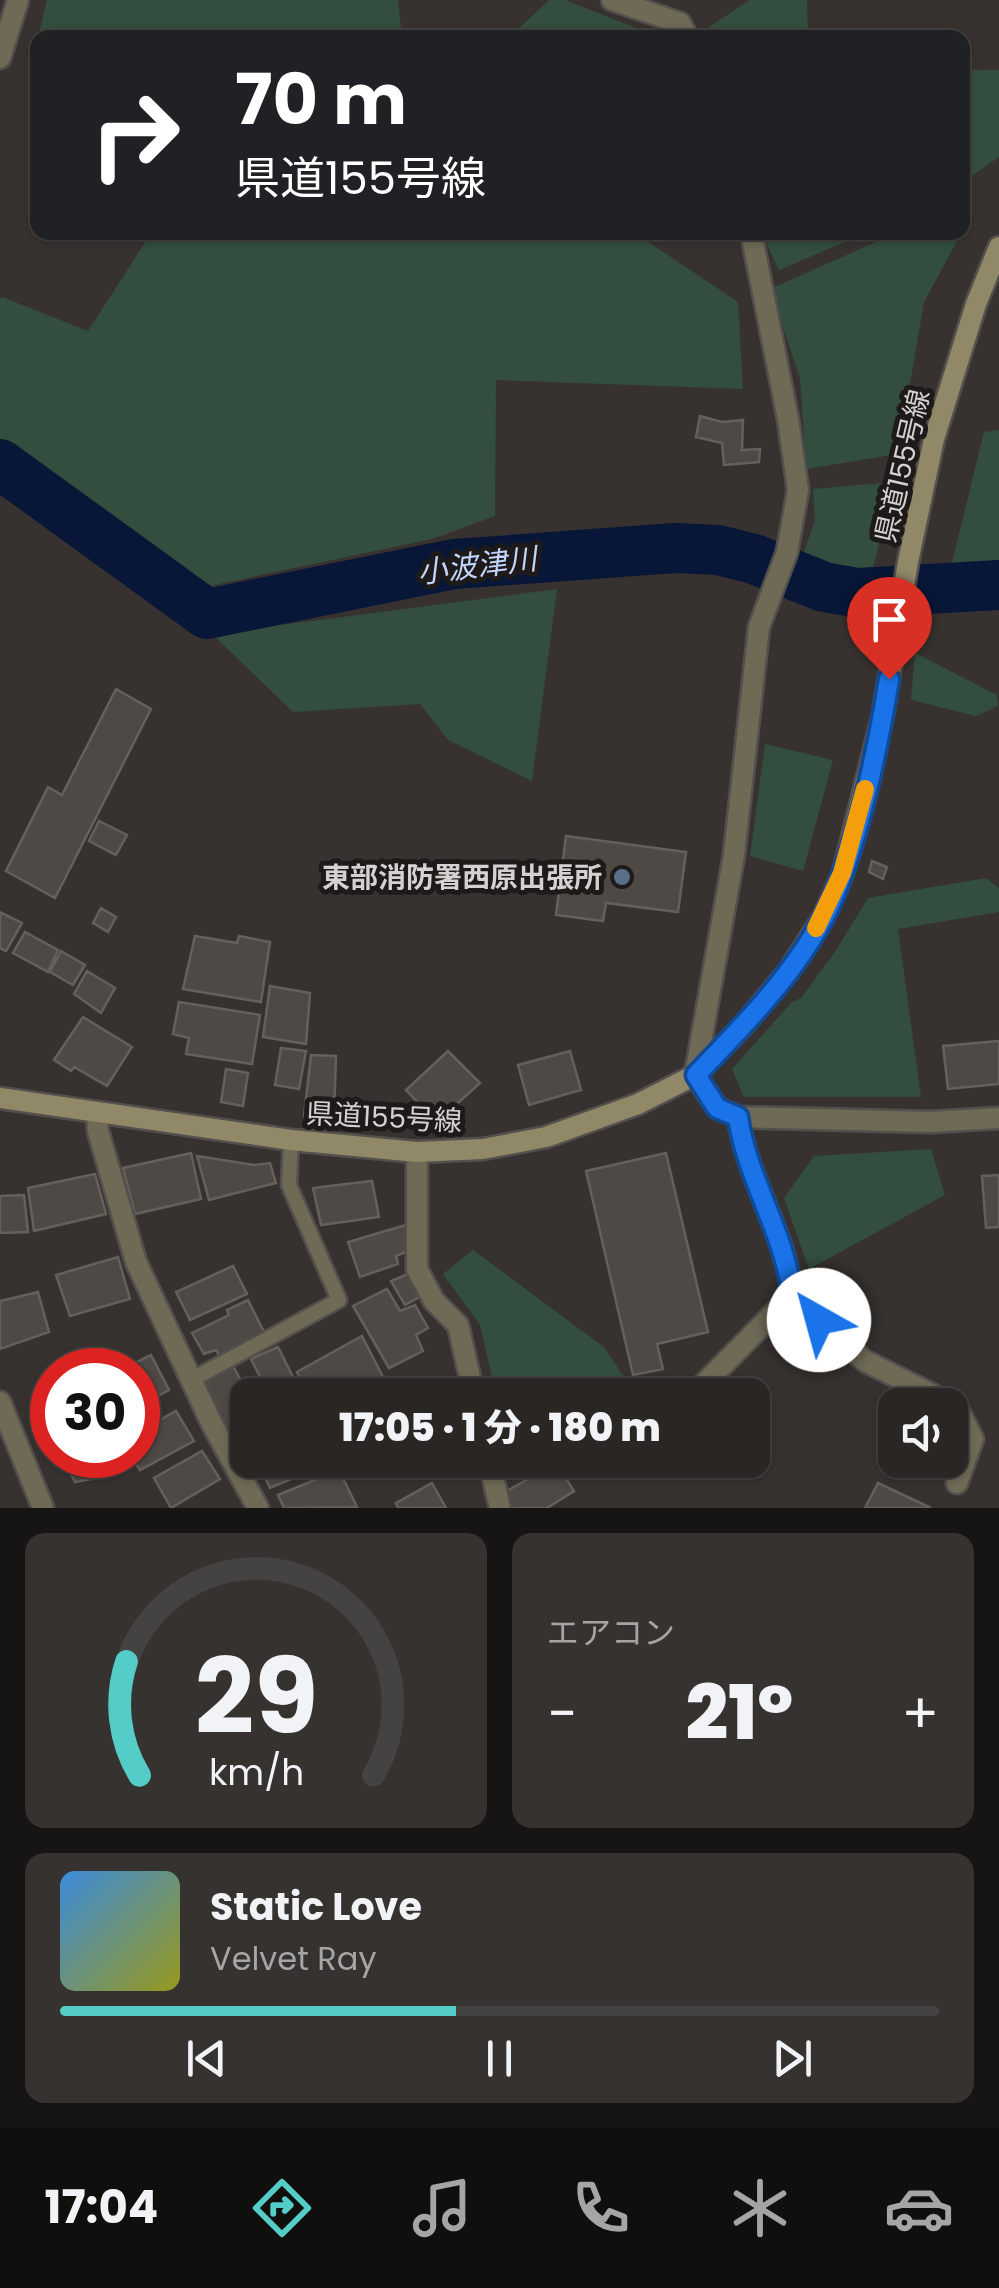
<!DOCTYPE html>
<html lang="ja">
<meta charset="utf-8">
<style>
:root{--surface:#292623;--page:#353230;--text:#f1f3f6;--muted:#a5a5a6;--line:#454341;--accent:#54cdc8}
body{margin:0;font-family:Poppins,"Noto Sans JP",sans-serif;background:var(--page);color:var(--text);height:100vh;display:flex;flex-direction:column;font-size:38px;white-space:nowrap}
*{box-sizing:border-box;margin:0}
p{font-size:32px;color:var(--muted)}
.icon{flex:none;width:55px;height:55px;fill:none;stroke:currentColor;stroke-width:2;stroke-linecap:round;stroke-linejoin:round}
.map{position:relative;height:1508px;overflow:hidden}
.side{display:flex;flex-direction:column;gap:25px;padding:25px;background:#171513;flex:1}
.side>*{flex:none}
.hud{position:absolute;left:30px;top:30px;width:940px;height:210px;border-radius:20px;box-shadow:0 2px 8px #0004,0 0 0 2px var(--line);background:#202124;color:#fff;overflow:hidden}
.fabs{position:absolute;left:878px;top:1388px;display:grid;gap:20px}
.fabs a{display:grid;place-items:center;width:90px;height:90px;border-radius:20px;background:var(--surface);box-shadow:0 2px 8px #0004,0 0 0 2px var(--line);font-size:50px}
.speed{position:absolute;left:30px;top:1348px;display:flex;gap:20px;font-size:50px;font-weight:700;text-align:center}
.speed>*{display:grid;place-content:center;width:130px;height:130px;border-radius:50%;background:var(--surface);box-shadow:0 2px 8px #0004,0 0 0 2px var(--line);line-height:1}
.speed .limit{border:15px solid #d22;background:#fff;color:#111}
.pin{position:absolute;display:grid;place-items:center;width:85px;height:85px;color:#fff;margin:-102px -42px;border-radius:50% 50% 50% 0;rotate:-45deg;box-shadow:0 0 10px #0007}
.pin .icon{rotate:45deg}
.me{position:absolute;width:110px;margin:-55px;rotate:322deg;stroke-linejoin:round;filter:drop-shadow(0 0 8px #0008)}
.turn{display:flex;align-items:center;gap:35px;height:210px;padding:0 40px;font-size:45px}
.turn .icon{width:130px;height:130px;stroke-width:2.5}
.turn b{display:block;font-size:70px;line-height:85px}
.big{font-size:75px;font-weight:800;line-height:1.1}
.side .widget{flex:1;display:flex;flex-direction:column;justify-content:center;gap:15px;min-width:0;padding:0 35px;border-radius:20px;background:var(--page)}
.side .dial{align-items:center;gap:0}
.dial svg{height:260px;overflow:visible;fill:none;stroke:var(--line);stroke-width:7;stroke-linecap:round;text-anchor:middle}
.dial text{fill:var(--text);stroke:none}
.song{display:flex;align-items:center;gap:30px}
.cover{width:120px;height:120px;border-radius:15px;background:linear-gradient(135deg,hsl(210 70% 55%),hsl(60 70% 35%))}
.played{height:10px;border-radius:5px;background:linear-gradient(90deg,var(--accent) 45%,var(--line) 45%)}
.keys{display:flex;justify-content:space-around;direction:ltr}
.heat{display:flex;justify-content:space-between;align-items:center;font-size:55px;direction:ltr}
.side .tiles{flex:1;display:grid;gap:25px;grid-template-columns:1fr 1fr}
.widget:last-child{grid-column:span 2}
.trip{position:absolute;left:230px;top:1378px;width:540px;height:100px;border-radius:20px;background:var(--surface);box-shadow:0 2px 8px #0004,0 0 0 2px var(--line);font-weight:800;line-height:100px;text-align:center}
.tabs{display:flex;height:160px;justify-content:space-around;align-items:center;background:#100f0e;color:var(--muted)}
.tabs .icon{width:70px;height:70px}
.tabs .selected{color:var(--accent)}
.tabs b{font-size:45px;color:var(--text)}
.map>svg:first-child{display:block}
</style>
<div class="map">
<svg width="999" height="1508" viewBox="0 0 999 1508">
<rect width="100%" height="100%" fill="#37322f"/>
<!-- green -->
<path fill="#334e3f" d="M47,0H398L402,37L38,38Z
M549,0H565L659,37H510Z
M750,0H807L808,37H713L709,27Z
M963,70H999V157L963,182Z
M962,232L924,302L898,454L806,469L800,378L770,289L896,233Z
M139,233H645L642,238L738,302L743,389L496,380L495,516L432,539L195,589L0,440V299L2,297L88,331L146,241Z
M761,233H866L779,270Z
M999,430V596L944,595L984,432Z
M894,482L863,609L788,597L815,521L813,489Z
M557,589L532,781L448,740L420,704L293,712L212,634Z
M915,653L997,695L998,706L976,716L911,700Z
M765,744L833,760L803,871L750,856Z
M986,878L999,888V912L898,929L921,1097H744L732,1069L792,1002L801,998L835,952L868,898Z
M931,1149L945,1195L809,1269L784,1198L814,1156Z
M473,1250L604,1347L636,1395H496L480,1325L443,1274Z"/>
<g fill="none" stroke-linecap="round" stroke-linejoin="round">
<!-- river -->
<path stroke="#081738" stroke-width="50" d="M0,464L207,614L454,564L675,548L718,550L754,559L824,587L858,593L999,585"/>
</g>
<!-- building -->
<path fill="#4e4945" stroke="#65605b" stroke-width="2.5" d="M700,416L722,422L743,420L742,450L760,449L759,462L724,465L722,443L696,437Z
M116,689L151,709L55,898L6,871L48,787L62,795Z
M99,821L127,835L116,855L89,841Z
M566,836L686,852L678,912L606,903L603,921L556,915Z
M872,861L887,867L883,879L869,872Z
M101,908L116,917L108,932L93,923Z
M0,912L22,923L6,951L0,948Z
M25,932L58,950L48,972L13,953Z
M195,936L237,943L239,936L270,942L261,1002L183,989Z
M61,951L85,965L73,985L50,972Z
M87,971L115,988L101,1013L74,994Z
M270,986L310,993L306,1044L263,1037Z
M179,1002L260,1015L252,1064L186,1054L189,1038L173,1034Z
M83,1017L132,1047L107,1086L74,1067L71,1071L54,1060Z
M999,1041V1084L948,1089L943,1046Z
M281,1048L306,1051L299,1089L275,1085Z
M448,1051L480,1083L437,1122L406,1090Z
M570,1051L581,1090L529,1105L518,1065Z
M311,1055L336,1056L334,1117L304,1116Z
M226,1069L248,1073L243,1106L221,1102Z
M191,1153L201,1199L135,1214L123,1168Z
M666,1153L708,1332L657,1344L663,1369L633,1375L586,1171Z
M197,1156L254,1165L270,1163L276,1183L209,1200Z
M95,1174L106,1214L34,1231L28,1188Z
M999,1175V1227L986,1228L982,1176Z
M372,1181L379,1217L321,1225L313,1188Z
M24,1195L28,1232L0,1233V1196Z
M406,1225L408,1251L396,1256L398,1264L360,1277L348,1242Z
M118,1257L130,1299L70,1316L56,1275Z
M233,1266L247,1294L190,1320L176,1292Z
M410,1273L423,1295L405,1305L391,1281Z
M387,1289L400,1311L415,1305L428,1328L416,1335L423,1351L389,1368L353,1306Z
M38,1292L49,1332L0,1349V1301Z
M248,1300L265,1334L221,1359L216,1350L204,1354L192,1333L229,1315L227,1310Z
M362,1336L383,1377L349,1395H309L297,1372Z
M278,1347L302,1395H256L250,1384L260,1377L251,1359Z
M151,1355L169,1390L138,1407V1370H121Z
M233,1366L249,1395L248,1441L231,1448L199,1382Z
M52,1398V1443L46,1445L32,1405Z
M176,1411L194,1441L140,1470L130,1455H138V1432Z
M202,1451L220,1479L171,1508L154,1478Z
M61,1455H98L107,1476L75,1482Z
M268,1460H329L330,1463L270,1488L264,1475L273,1471Z
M556,1463L574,1491L547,1508H507L500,1495Z
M339,1470L357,1507L284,1508L278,1495Z
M432,1483L446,1508H398L396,1503Z
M878,1483L931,1508H865Z"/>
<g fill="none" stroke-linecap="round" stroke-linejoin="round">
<!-- service casing -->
<g stroke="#534f4c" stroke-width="19">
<path id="service" d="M191,1380L339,1300L289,1185L291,1140"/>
</g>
<!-- minor casing -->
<g stroke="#534f4c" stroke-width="25">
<path id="minor" d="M612,0L680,23L688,38
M0,58L18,0
M695,1075L734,855L759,627L787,552L798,490L788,419L751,232
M97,1113L98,1131L136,1262L212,1424L258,1508
M417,1152V1269L434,1301L458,1325L474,1395
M792,1295L865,1361L957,1407L973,1439L957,1483
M693,1395L792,1295C786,1233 747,1179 738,1117
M0,1402L43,1508
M489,1460L500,1508"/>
</g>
<!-- tertiary casing -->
<g stroke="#534f4c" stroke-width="25">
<path id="tertiary" d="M695,1075L717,1108L738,1117L930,1122L999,1118"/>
</g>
<!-- secondary casing -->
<g stroke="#534f4c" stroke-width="25">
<path id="secondary" d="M0,1098L291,1140L417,1152L483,1149L546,1137L638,1104L695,1075L744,1025L788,972L824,916L843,873L883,714L908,562L934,439L976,304L999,247"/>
</g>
<!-- service -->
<use href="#service" stroke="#6f6a56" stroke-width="14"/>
<!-- minor -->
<use href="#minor" stroke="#6f6a56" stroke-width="20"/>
<!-- tertiary -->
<use href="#tertiary" stroke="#6f6a56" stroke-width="20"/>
<!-- secondary -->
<use href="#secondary" stroke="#918868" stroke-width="20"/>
</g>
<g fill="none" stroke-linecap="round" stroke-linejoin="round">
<!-- route casing -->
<g stroke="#114b97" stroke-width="25">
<path id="route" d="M819,1320L792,1295C785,1233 747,1179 738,1117L717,1108L696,1075C743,1026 793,976 825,915C856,854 878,748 889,679"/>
</g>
<!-- route -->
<use href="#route" stroke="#1a73e8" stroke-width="18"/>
<!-- slow -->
<path stroke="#f59e0b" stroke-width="18" d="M816,928L842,873L865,789"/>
</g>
<!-- markers -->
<circle fill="#5c6f8a" stroke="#1d1a19" stroke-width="4" cx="622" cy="877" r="10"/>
<g text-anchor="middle" stroke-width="10" stroke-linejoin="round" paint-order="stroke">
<!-- street labels -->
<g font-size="28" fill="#d4d1cf" stroke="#1d1a19">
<text transform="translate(902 466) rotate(-77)" y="10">県道155号線</text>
<text transform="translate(384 1117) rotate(3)" y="10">県道155号線</text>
</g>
<!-- poi labels -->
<g font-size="28" font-weight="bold" fill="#d4d1cf" stroke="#1d1a19" text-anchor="end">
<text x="602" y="887">東部消防署西原出張所</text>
</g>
<!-- water labels -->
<g font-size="30" font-style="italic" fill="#c2d6fd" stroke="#1d1a19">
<text transform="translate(477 566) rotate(-7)" y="10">小波津川</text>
</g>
</g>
</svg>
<div class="fabs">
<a><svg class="icon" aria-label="sound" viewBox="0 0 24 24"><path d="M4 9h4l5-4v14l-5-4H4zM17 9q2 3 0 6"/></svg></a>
</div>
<div class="speed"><div class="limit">30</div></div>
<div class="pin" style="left:889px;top:679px;background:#d93025"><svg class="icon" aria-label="arrive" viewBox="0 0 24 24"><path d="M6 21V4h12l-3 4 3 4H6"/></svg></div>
<svg class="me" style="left:819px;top:1320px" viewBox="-20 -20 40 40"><circle r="19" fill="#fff"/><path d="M0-13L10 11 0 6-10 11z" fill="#1a73e8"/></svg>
<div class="trip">17:05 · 1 分 · 180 m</div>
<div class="hud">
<div class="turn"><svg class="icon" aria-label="right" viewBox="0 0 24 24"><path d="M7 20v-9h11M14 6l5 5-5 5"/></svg><div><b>70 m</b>県道155号線</div></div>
</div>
</div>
<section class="side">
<div class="tiles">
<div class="widget dial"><svg viewBox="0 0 100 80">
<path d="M14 69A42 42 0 1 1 86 69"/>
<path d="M14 69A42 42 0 0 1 10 34" stroke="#54cdc8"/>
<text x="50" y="56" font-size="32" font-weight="700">29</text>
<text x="50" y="72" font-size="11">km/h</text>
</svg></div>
<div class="widget"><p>エアコン</p>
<div class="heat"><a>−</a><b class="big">21°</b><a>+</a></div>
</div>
<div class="widget">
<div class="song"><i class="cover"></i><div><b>Static Love</b><p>Velvet Ray</p></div></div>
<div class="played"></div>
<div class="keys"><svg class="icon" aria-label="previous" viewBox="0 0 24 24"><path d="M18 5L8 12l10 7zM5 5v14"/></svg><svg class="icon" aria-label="pause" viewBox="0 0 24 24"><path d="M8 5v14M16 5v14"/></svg><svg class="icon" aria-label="next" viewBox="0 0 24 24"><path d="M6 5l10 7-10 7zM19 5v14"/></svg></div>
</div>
</div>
</section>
<nav class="tabs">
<b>17:04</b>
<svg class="icon selected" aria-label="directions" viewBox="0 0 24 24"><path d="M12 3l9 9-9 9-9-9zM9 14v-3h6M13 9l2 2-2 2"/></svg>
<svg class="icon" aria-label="music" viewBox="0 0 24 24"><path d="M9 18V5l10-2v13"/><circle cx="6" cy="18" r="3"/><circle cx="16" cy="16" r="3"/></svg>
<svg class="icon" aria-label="phone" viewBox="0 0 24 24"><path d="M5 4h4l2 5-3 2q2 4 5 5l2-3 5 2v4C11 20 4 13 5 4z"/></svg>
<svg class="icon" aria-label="climate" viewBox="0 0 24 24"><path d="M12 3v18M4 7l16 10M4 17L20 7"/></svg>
<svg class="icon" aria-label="car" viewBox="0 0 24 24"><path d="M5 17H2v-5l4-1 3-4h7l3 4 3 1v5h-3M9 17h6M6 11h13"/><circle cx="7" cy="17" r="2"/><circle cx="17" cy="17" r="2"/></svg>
</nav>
